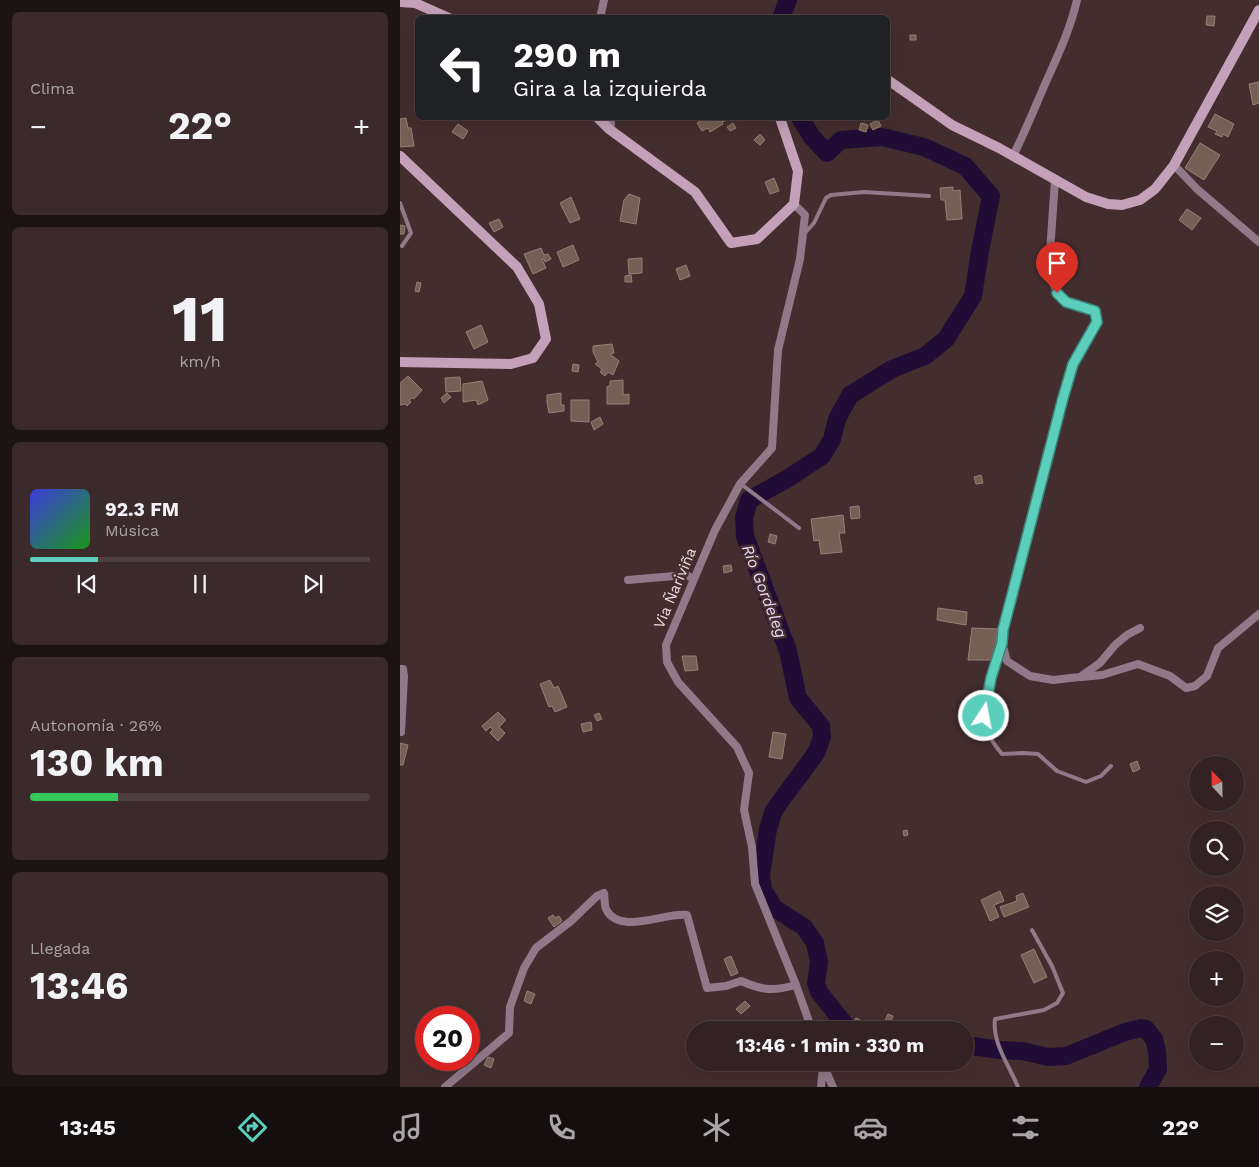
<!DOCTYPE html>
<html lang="es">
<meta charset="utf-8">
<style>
:root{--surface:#332223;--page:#3b2a2b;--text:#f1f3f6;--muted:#a9a4a6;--line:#4e3f41;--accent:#5bcebc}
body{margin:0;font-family:"Work Sans",sans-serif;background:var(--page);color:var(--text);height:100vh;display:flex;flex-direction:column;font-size:19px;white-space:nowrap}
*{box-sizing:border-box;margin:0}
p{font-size:16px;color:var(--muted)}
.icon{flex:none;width:28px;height:28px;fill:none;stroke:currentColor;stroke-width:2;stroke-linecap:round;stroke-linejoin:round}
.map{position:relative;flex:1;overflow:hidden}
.panel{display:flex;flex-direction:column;gap:12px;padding:12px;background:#1c1313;width:400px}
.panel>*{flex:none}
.top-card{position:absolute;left:15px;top:15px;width:475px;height:105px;border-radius:8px;box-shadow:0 5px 20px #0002,0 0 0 1px var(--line);background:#202124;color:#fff;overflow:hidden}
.needle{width:32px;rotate:338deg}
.fabs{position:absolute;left:789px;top:756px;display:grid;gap:10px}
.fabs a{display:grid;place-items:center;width:55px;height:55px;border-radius:50%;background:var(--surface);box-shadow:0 5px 20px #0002,0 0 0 1px var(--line);font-size:25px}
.speed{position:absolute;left:15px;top:1006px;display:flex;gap:10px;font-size:25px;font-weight:700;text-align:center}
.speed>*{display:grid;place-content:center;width:65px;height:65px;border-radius:50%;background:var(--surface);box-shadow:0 5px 20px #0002,0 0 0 1px var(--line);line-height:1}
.speed .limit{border:8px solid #d22;background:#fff;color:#111}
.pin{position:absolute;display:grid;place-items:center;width:42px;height:42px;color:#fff;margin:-51px -21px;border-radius:50% 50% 50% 0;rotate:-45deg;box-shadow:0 0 5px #0007}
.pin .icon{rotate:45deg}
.me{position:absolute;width:55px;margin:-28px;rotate:11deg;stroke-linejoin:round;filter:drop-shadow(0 0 4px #0008)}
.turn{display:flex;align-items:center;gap:18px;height:105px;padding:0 15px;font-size:22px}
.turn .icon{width:65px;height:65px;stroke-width:2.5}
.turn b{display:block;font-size:35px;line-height:42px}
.big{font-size:38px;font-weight:700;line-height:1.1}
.panel .tile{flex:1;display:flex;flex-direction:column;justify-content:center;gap:8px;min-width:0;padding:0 18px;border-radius:8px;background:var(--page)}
.panel .dial{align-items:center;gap:0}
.dial b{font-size:65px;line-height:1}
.song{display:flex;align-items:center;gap:15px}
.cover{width:60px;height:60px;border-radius:8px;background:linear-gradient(135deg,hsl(240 70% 55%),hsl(120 70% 35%))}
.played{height:5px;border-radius:2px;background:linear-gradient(90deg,var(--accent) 20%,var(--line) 20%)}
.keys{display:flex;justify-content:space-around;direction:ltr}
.heat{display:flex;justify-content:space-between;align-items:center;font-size:28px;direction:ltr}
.charge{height:8px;border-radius:4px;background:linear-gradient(90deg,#34c759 26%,var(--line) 0)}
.trip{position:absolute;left:286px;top:1021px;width:288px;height:50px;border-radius:25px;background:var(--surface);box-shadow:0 5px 20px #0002,0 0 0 1px var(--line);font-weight:700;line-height:50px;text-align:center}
.dock{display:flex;height:80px;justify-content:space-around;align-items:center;background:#140e0e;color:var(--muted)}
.dock .icon{width:35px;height:35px}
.dock .active{color:var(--accent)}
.dock b{font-size:22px;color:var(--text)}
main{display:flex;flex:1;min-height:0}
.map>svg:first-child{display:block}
</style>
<main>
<section class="panel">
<div class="tile"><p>Clima</p>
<div class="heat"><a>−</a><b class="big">22°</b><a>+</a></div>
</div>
<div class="tile dial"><b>11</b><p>km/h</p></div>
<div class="tile">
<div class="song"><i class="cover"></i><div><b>92.3 FM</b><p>Música</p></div></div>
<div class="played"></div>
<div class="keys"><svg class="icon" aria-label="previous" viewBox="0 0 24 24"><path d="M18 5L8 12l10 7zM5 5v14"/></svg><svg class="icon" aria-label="pause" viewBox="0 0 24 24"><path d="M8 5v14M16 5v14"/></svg><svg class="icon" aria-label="next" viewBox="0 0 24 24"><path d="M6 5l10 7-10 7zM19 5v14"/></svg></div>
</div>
<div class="tile"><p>Autonomía · 26%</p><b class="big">130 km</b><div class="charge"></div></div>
<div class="tile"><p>Llegada</p><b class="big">13:46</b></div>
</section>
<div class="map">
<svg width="859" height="1087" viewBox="0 0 859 1087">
<rect width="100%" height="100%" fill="#442d2f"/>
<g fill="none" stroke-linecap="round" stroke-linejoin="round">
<!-- river -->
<path stroke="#210c35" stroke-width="18" d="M381,18L388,0
M400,118L412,137L427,153L441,140L482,137L524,147L565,166L591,196L580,251L573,296L546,339L525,356L492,369L450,395L437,419L432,439L422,456L387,479L349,500L344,518L345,536L388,651L398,698L421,726L422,737L416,753L374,810L368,829L361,875L363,890L374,908L404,927L415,943L419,962L416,983L419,992L446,1026L452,1030
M565,1045L600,1050L622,1051L648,1057L666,1056L725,1032L741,1028L746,1029L754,1039L757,1051L758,1069L748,1087"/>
</g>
<!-- building -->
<path fill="#765f54" stroke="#977f74" d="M807,16H815L814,26L806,25Z
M510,35H516V40H510Z
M859,82V103L853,105L849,84Z
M815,114L834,124L828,137L823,134L822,137L815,134L817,131L808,127Z
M6,118L8,128H11L14,146L0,147V119Z
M300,118H327L328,120L322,122L323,124L310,132L308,128L302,131L297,123L302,120Z
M478,120L481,126L473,130L470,124Z
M333,123L336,128L330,131L327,127Z
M461,123L468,125L466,132L459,130Z
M58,124L68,131L63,139L52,132Z
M360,134L365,140L360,145L354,140Z
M800,143L820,155L804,180L785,168Z
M374,178L379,191L370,194L365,182Z
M553,187V191L560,190L562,219L547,220L545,200H541L540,188Z
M229,194L240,198L236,224L220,221L224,200Z
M171,197L180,219L170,223L160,203Z
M787,209L801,218L792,230L779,220Z
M99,219L103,227L94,232L89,223Z
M0,225L5,226L4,234H0Z
M173,245L179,260L163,267L157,252Z
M141,248L144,255L148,254L151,259L145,262L144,259H142L146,268L133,274L124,254Z
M242,258V273L229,274L228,259Z
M286,265L290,276L280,280L276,269Z
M231,275L232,282H225V276Z
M17,282L21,283L19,292L15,291Z
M81,325L88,342L74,349L66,332Z
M212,344L214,353L210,354L219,361L213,375L208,372L205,376L200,372L202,369L195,364L198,362L193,352V346Z
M173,364L179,365L178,372L172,371Z
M8,376L22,390L14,399L12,398L9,400L11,402L7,406L6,404L0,405V383Z
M60,377L61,391L46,392L45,378Z
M223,380V395L229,394V404H207V387L210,385V381Z
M82,381L88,400L78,405L76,400L63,402V384Z
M47,393L51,397L44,403L41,398Z
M161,393V405H164V411L149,413L147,402V395Z
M171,400H189V422L171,421Z
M200,417L203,424L194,430L191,422Z
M581,475L583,483L576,484L574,477Z
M459,506L460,518L451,519L450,507Z
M443,515L445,533H439L442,552L421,554L419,540L414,541L411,519Z
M370,534L377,536L375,544L368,542Z
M331,565L332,571L324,573L323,566Z
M538,608L567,612L566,625L537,620Z
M572,628L598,629L593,660H568Z
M282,656H296L298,670L285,671Z
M150,680L154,688L158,686L167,707L155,712L152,706L149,707L140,684Z
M98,712L106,720L99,727L105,733L98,741L90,733L93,729L90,727L86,731L82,726Z
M199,713L202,719L197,721L194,715Z
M191,722L192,730L183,732L181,724Z
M373,732L386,734L382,759L369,757Z
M0,743L8,745L3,765H0Z
M737,761L740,769L733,772L730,764Z
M507,830L508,835L504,836L503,831Z
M600,891L604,901L594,905L599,917L590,921L581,900Z
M623,893L629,907L604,917L600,907L617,901L616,896Z
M153,915L155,918L159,916L162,921L154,927L148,918Z
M634,949L647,977L634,983L621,955Z
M331,956L338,973L331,976L324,959Z
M127,991L135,994L131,1004L124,1001Z
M345,1001L350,1006L341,1014L336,1009Z
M488,1014L493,1016L490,1025L484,1023Z
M456,1018L462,1021L458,1028L452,1025Z
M88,1057L94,1059L91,1068L84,1065Z"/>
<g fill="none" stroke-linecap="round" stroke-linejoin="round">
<!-- lane -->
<path stroke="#907a89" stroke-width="4" d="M0,203L11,233L2,246
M404,234L414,223L426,198L431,195L464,192L529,196
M341,484L399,528
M601,646C593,673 578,706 589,734C591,741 597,748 602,754L623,753L638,754L657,771L686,782L701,776L711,766
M409,1021L430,1030
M618,1087C609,1065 592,1043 595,1019L644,1010L657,1003L663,993L652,966L632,930"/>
<!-- street -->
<path stroke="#907a89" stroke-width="8" d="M200,18L204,0
M209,129L211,124L210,118
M613,156C625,132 635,107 646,82C658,55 670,30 677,0
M774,165L797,189L859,242
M655,180L649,267L653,282L657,293L666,302L695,311L697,322L673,364L663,397L603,629L602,643L607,661L630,676L653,680L680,677L700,663L715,645L727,635L740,628
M394,204L405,215L400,259L378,350L372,448L340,484L315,530L266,645L267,662L278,682L337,747L349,773L344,810L352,847L355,884L396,985L412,1030
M228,580L286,575L294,579
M0,669H3L4,676L1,732
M682,677L702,675L738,664L770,676L786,688L795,686L807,676L818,648L859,614
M422,1062L433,1087
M45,1087L109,1033L110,1007L124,968L136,948L171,921L197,896L204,893C205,898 204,905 206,909C219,936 265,912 287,915L307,988L326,986L341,981C364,991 373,991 396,985
M421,1087L423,1067"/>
<!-- secondary -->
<path stroke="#c4a1b8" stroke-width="10" d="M0,2L15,3L49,18
M488,80L552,125L599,148L686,197L708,204L722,205L740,200L755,189L774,165L859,10
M198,118L209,129L295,192L331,243L357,239L394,204L398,171L380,118
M0,156L117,267L139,304L146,339L133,358L111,364L0,362"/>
</g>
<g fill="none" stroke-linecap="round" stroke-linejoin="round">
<!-- route casing -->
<g stroke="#3b867a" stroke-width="12">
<path id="route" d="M584,716L591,678L602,643L603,630L663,398L673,364L697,322L695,311L666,302L657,293"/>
</g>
<!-- route -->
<use href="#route" stroke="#5bcebc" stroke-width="9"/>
</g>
<g text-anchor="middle" stroke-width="5" stroke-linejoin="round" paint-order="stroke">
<!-- street labels -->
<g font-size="15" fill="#eedee0" stroke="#442d2f">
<text transform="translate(275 588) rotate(-67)" y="5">Via Ñariviña</text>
</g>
<!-- water labels -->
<g font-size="16" font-style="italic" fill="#e7daf8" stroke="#442d2f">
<text transform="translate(365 591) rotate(69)" y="6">Río Gordeleg</text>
</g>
</g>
</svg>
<div class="fabs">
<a><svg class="needle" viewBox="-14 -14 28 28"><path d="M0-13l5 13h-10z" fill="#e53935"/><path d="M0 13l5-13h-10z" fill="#a9a4a6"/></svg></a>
<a><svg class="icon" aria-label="search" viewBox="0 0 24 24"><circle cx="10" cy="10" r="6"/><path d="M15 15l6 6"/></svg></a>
<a><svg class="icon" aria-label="layers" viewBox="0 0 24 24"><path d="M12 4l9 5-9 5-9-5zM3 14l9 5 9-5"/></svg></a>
<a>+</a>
<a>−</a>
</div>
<div class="speed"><div class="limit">20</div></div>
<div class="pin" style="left:657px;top:293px;background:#d93025"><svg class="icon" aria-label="arrive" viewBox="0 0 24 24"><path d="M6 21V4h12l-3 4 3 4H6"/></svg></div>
<svg class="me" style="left:584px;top:716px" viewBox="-20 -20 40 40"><circle r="17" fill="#5bcebc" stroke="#fff" stroke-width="3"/><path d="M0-11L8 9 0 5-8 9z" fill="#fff"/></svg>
<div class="trip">13:46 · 1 min · 330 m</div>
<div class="top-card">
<div class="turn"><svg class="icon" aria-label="left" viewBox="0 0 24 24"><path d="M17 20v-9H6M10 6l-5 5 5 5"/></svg><div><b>290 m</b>Gira a la izquierda</div></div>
</div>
</div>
</main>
<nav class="dock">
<b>13:45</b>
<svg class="icon active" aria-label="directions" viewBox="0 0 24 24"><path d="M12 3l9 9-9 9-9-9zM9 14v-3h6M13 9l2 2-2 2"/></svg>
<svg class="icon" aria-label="music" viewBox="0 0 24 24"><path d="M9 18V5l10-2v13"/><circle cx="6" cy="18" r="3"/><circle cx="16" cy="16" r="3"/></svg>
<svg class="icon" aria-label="phone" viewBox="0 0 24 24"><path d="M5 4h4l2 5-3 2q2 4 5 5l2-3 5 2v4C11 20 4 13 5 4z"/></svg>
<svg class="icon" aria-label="climate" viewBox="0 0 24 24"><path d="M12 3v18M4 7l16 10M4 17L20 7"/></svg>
<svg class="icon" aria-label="car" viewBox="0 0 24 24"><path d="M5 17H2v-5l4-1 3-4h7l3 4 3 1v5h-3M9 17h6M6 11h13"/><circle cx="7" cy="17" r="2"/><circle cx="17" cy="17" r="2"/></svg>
<svg class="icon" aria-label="filters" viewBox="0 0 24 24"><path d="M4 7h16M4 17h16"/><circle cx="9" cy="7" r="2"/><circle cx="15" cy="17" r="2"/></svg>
<b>22°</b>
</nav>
